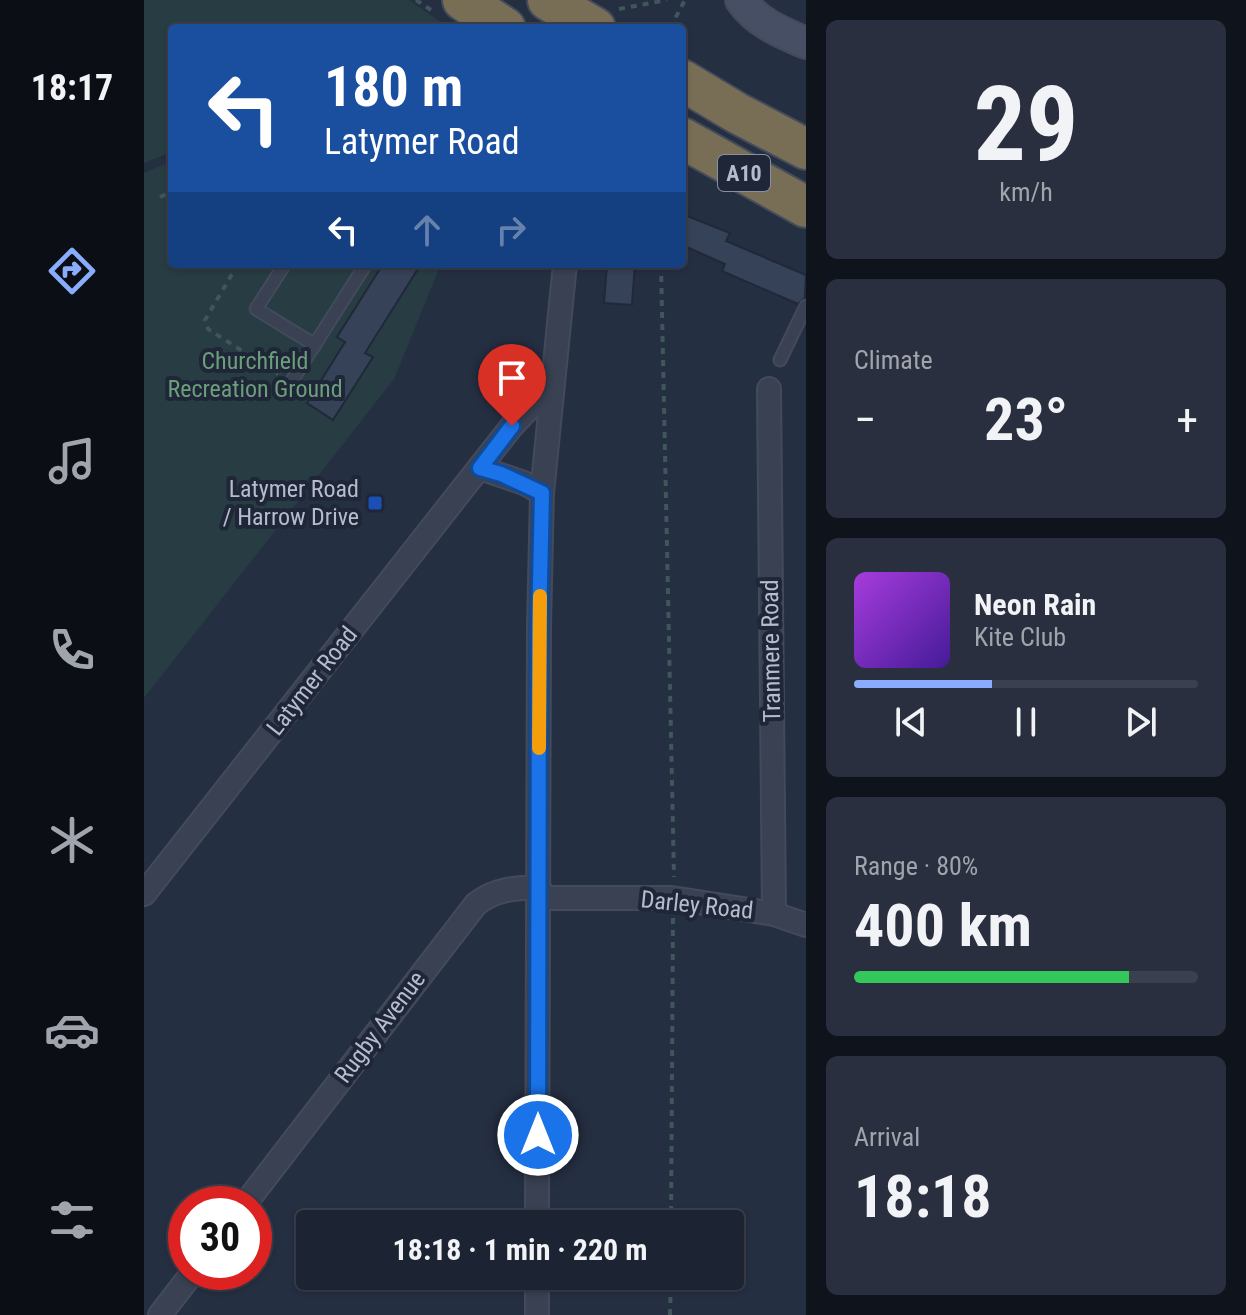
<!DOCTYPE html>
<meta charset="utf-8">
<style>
:root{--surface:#1c2332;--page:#292f3e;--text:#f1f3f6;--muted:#a0a4ac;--line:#3a404d;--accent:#8aacfd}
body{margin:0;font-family:"Roboto Condensed",sans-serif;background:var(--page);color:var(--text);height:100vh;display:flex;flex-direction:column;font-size:30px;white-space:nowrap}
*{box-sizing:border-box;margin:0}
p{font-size:26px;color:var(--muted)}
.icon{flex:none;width:44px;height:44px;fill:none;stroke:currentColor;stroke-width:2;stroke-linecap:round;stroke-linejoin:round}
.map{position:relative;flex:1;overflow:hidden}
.details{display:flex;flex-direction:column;gap:20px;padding:20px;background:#0f131c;width:440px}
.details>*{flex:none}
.top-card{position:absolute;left:24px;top:24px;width:518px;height:244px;border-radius:8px;box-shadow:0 2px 6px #0004,0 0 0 2px var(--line);background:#1a4fa0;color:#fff;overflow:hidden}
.speed{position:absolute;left:24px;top:1186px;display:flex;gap:16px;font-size:40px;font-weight:700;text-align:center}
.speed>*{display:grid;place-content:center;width:104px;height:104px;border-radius:50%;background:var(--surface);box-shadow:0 2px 6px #0004,0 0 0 2px var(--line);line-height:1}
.speed .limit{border:12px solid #d22;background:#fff;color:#111}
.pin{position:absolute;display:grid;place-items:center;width:68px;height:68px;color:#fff;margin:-82px -34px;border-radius:50% 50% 50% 0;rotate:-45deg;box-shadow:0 0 8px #0007}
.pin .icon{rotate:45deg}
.me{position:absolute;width:88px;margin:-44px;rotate:0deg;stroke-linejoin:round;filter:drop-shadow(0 0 6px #0008)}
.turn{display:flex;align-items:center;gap:28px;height:168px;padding:0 24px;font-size:36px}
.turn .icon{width:104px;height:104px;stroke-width:2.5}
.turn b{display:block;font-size:56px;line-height:68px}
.lanes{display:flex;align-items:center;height:76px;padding:0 24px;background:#0003;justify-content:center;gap:40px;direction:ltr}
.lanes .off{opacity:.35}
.big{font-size:60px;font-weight:700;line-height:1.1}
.details .tile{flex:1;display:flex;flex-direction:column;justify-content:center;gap:12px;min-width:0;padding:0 28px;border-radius:12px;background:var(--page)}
.details .dial{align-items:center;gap:0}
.dial b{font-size:104px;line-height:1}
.song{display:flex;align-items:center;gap:24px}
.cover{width:96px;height:96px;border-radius:12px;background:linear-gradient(135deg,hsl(280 70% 55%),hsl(260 70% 35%))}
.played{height:8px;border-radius:4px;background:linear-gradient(90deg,var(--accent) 40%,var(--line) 40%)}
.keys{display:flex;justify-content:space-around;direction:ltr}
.heat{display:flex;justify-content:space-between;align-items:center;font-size:44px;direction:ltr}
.charge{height:12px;border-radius:6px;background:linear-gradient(90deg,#34c759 80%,var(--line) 0)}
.trip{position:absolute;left:152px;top:1210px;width:448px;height:80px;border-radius:8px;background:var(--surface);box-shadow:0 2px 6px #0004,0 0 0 2px var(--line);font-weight:700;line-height:80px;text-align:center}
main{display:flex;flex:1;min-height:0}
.tabs{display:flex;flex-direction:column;width:144px;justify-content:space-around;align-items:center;background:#0b0e14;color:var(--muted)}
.tabs .icon{width:56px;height:56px}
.tabs .selected{color:var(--accent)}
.tabs b{font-size:36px;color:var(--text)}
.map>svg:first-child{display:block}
</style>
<main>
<nav class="tabs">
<b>18:17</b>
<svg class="icon selected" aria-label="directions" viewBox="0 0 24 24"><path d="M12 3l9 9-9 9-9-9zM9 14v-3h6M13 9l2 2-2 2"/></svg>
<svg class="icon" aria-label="music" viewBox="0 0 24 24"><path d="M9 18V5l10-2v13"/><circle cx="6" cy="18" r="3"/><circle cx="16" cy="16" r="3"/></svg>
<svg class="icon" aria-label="phone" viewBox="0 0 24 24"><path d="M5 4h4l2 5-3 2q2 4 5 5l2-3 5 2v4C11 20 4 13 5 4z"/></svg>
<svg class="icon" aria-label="climate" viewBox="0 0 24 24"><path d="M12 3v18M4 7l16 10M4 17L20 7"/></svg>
<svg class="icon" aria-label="car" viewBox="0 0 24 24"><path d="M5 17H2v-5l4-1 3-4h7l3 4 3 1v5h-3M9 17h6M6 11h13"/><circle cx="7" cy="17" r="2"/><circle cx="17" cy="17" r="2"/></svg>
<svg class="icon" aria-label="filters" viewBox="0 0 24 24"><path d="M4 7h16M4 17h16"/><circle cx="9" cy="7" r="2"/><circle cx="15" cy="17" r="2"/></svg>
</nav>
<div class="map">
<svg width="662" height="1315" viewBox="0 0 662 1315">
<rect width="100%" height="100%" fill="#252f42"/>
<!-- green -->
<path fill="#273d43" d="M0,0H265L305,28H28V152L0,163Z
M28,161V264H297L250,379L0,698V173Z"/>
<!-- building -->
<path fill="#364258" stroke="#202839" stroke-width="2" d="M538,214L586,233L582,241L662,275L661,298L654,304L578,271L581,264L538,245Z
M239,264H277L221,353L229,357L189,420L163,403L201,342L193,337Z
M463,264H491L488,305L460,303Z"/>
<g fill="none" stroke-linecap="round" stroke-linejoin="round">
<!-- lane casing -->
<g stroke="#434a5b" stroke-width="15">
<path id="lane" d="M141,264L112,309L171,345
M636,360L662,306
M147,382L222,264"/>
</g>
<!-- street casing -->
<g stroke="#434a5b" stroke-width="26">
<path id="street" d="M625,389L630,914
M336,468L380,483L398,493
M0,894L368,426L386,407L407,398
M394,898H528L630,914L662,925
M101,1204L332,904C351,889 371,888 395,887
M393,1224L395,627L398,493L421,264
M16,1315L49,1272
M393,1315V1276"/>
</g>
<!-- secondary casing -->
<g stroke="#434a5b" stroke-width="34">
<path id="secondary" d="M597,0C613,23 637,32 662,43"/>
</g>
<!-- highway casing -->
<g stroke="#444c5c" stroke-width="44">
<path id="highway" d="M319,0L361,28
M404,0L451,28
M538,80L593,113L662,149
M538,138L662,207"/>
</g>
<!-- path -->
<path stroke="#40565b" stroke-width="4" stroke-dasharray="6 6" stroke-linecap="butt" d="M272,0L290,12
M475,9L523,0
M526,28L541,0
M16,197L28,192
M94,264L61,320L64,329L134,374
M517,264L530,877
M527,1224L529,918
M526,1315L527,1276"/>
<!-- lane -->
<use href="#lane" stroke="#394152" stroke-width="11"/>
<!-- street -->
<use href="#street" stroke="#394152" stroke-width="22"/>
<!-- secondary -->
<use href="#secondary" stroke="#474f65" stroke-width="30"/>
<!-- highway -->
<use href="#highway" stroke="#786e56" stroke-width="40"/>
</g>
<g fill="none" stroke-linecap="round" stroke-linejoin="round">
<!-- route casing -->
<g stroke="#114b97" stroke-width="20">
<path id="route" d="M368,426L336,468L357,474L398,493L395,627L394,1135"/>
</g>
<!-- route -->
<use href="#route" stroke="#1a73e8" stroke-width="14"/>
<!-- slow -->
<path stroke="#f59e0b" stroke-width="14" d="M395,748L396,596"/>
</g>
<!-- markers -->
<rect fill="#1a4fb4" stroke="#1e2637" stroke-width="3" x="223" y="495" width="16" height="16" rx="4"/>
<g text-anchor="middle" stroke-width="8" stroke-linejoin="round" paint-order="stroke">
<!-- shield labels -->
<rect fill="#1e2637" stroke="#888f9f" stroke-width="2" x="574" y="155" width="52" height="36" rx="6"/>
<g font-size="22" font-weight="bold" fill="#b6bccc">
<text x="600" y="181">A10</text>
</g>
<!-- park labels -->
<g font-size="24" fill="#6c9e7c" stroke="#1e2637">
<text x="111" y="369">Churchfield<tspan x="111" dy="28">Recreation Ground</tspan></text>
</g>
<!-- poi labels -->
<g font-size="24" fill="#b6bccc" stroke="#1e2637" text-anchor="end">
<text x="215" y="497">Latymer Road<tspan x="215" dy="28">/ Harrow Drive</tspan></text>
</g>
<!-- street labels -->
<g font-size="24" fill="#b6bccc" stroke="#1e2637">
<text transform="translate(627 651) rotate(-91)" y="8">Tranmere Road</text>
<text transform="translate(168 681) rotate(-52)" y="8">Latymer Road</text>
<text transform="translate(553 905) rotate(6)" y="8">Darley Road</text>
<text transform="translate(236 1027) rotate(-53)" y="8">Rugby Avenue</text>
</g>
</g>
</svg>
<div class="speed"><div class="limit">30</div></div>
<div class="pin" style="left:368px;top:426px;background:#d93025"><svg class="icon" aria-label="arrive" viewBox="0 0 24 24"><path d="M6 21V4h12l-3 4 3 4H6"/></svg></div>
<svg class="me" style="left:394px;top:1135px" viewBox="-20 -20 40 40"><circle r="17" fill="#1a73e8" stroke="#fff" stroke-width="3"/><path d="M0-11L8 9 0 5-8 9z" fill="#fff"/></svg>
<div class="trip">18:18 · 1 min · 220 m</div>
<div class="top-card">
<div class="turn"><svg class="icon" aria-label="left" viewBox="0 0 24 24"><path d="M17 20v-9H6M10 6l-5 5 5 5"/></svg><div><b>180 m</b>Latymer Road</div></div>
<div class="lanes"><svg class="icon" aria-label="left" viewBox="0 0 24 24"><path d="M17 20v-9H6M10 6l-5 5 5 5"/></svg><svg class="icon off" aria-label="ahead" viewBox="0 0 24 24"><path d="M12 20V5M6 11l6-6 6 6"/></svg><svg class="icon off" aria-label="right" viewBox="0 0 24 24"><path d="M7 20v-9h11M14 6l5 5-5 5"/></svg></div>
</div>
</div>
<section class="details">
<div class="tile dial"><b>29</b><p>km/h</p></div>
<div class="tile"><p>Climate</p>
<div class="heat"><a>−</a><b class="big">23°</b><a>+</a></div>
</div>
<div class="tile">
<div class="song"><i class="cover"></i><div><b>Neon Rain</b><p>Kite Club</p></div></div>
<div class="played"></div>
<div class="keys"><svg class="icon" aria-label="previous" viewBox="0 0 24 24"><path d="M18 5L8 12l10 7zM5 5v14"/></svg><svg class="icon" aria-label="pause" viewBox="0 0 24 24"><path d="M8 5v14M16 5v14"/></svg><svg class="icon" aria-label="next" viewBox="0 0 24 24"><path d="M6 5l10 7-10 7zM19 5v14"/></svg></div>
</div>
<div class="tile"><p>Range · 80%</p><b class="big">400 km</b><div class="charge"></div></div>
<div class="tile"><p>Arrival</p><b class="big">18:18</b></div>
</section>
</main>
